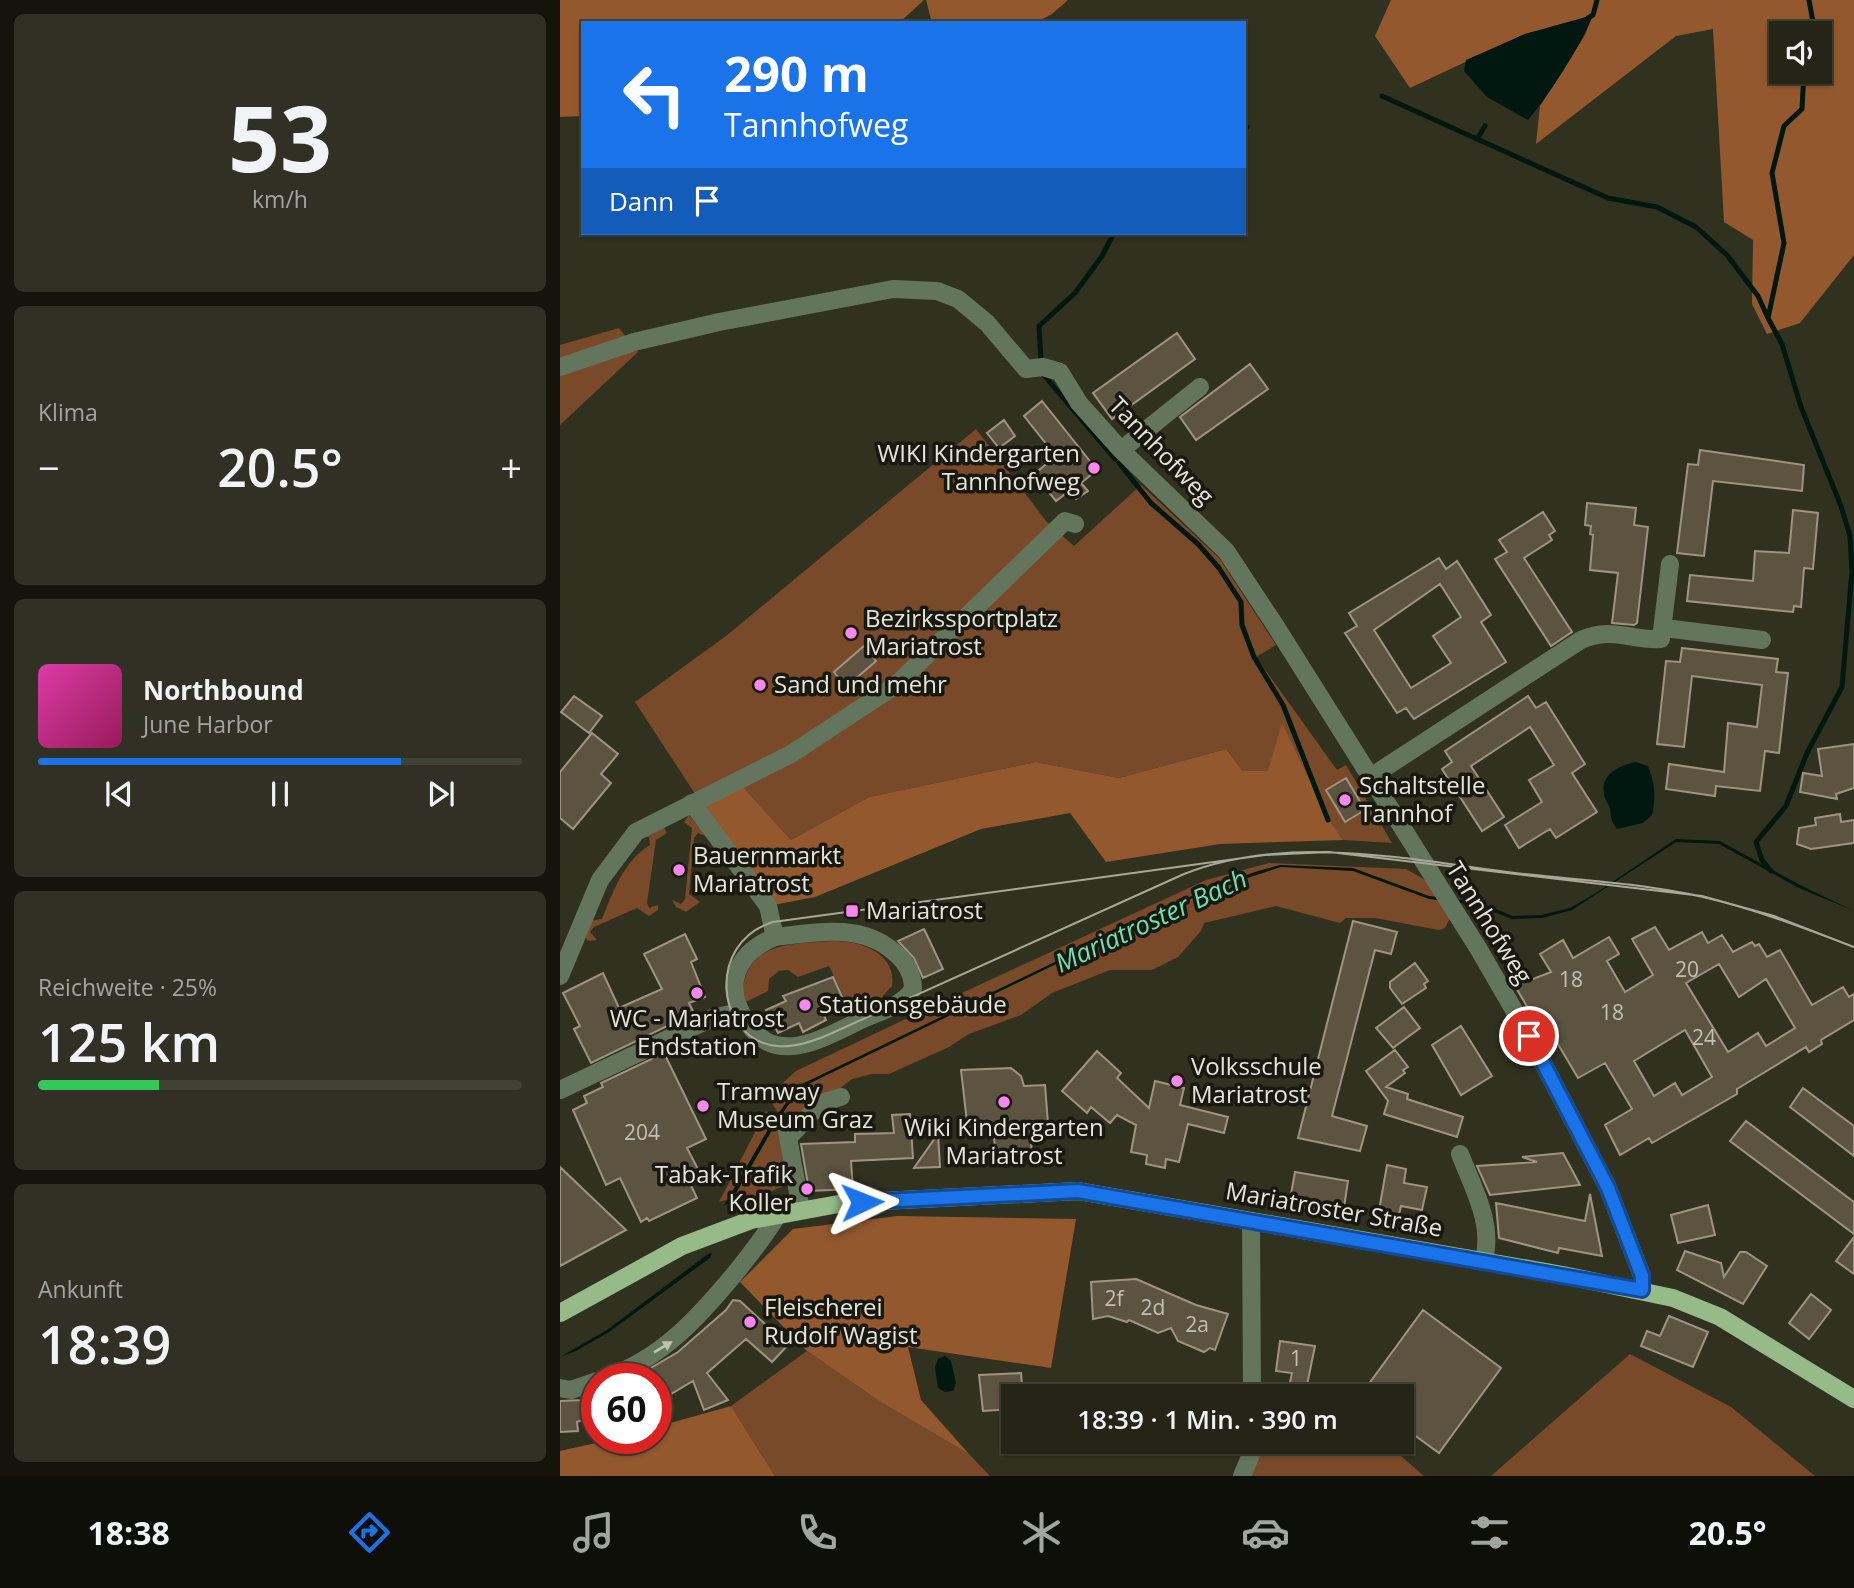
<!DOCTYPE html>
<html lang="de">
<meta charset="utf-8">
<style>
:root{--surface:#242517;--page:#303124;--text:#f1f3f6;--muted:#a3a5a1;--line:#414236;--accent:#1a73e8}
body{margin:0;font-family:"Open Sans",sans-serif;background:var(--page);color:var(--text);height:100vh;display:flex;flex-direction:column;font-size:26px;white-space:nowrap}
*{box-sizing:border-box;margin:0}
p{font-size:23px;color:var(--muted)}
.icon{flex:none;width:38px;height:38px;fill:none;stroke:currentColor;stroke-width:2;stroke-linecap:round;stroke-linejoin:round}
.map{position:relative;flex:1;overflow:hidden}
.panel{display:flex;flex-direction:column;gap:14px;padding:14px;background:#14140d;width:560px}
.panel>*{flex:none}
.guide{position:absolute;left:21px;top:21px;width:665px;height:214px;border-radius:0px;box-shadow:0 2px 5px #0004,0 0 0 2px var(--line);background:#1a73e8;color:#fff;overflow:hidden}
.buttons{position:absolute;left:1209px;top:21px;display:grid;gap:14px}
.buttons a{display:grid;place-items:center;width:63px;height:63px;border-radius:0px;background:var(--surface);box-shadow:0 2px 5px #0004,0 0 0 2px var(--line);font-size:35px}
.speed{position:absolute;left:21px;top:1363px;display:flex;gap:14px;font-size:35px;font-weight:700;text-align:center}
.speed>*{display:grid;place-content:center;width:91px;height:91px;border-radius:50%;background:var(--surface);box-shadow:0 2px 5px #0004,0 0 0 2px var(--line);line-height:1}
.speed .limit{border:10px solid #d22;background:#fff;color:#111}
.pin{position:absolute;display:grid;place-items:center;width:60px;height:60px;color:#fff;margin:-30px;border:4px solid #fff;border-radius:50%;box-shadow:0 2px 7px #0007}
.me{position:absolute;width:77px;margin:-38px;rotate:88deg;stroke-linejoin:round;filter:drop-shadow(0 0 5px #0008)}
.turn{display:flex;align-items:center;gap:24px;height:147px;padding:0 28px;font-size:32px}
.turn .icon{width:91px;height:91px;stroke-width:2.5}
.turn b{display:block;font-size:49px;line-height:60px}
.then{display:flex;align-items:center;height:66px;padding:0 28px;background:#0003;gap:14px;font-size:26px}
.big{font-size:52px;font-weight:600;line-height:1.1}
.panel .tile{flex:1;display:flex;flex-direction:column;justify-content:center;gap:10px;min-width:0;padding:0 24px;border-radius:10px;background:var(--page)}
.panel .dial{align-items:center;gap:0}
.dial b{font-size:91px;line-height:1}
.song{display:flex;align-items:center;gap:21px}
.cover{width:84px;height:84px;border-radius:10px;background:linear-gradient(135deg,hsl(320 70% 55%),hsl(330 70% 35%))}
.played{height:7px;border-radius:4px;background:linear-gradient(90deg,var(--accent) 75%,var(--line) 75%)}
.keys{display:flex;justify-content:space-around;direction:ltr}
.heat{display:flex;justify-content:space-between;align-items:center;font-size:38px;direction:ltr}
.charge{height:10px;border-radius:5px;background:linear-gradient(90deg,#34c759 25%,var(--line) 0)}
.trip{position:absolute;left:441px;top:1384px;width:413px;height:70px;border-radius:0px;background:var(--surface);box-shadow:0 2px 5px #0004,0 0 0 2px var(--line);font-weight:600;line-height:70px;text-align:center}
.tabs{display:flex;height:112px;justify-content:space-around;align-items:center;background:#0e0f09;color:var(--muted)}
.tabs .icon{width:49px;height:49px}
.tabs .selected{color:var(--accent)}
.tabs b{font-size:32px;color:var(--text)}
main{display:flex;flex:1;min-height:0}
.map>svg:first-child{display:block}
</style>
<main>
<section class="panel">
<div class="tile dial"><b>53</b><p>km/h</p></div>
<div class="tile"><p>Klima</p>
<div class="heat"><a>−</a><b class="big">20.5°</b><a>+</a></div>
</div>
<div class="tile">
<div class="song"><i class="cover"></i><div><b>Northbound</b><p>June Harbor</p></div></div>
<div class="played"></div>
<div class="keys"><svg class="icon" aria-label="previous" viewBox="0 0 24 24"><path d="M18 5L8 12l10 7zM5 5v14"/></svg><svg class="icon" aria-label="pause" viewBox="0 0 24 24"><path d="M8 5v14M16 5v14"/></svg><svg class="icon" aria-label="next" viewBox="0 0 24 24"><path d="M6 5l10 7-10 7zM19 5v14"/></svg></div>
</div>
<div class="tile"><p>Reichweite · 25%</p><b class="big">125 km</b><div class="charge"></div></div>
<div class="tile"><p>Ankunft</p><b class="big">18:39</b></div>
</section>
<div class="map">
<svg width="1294" height="1476" viewBox="0 0 1294 1476">
<rect width="100%" height="100%" fill="#30311f"/>
<!-- green -->
<path fill="#784a2a" d="M59,328L78,352L0,425V345Z
M416,429L486,521L514,546L581,485L659,558L716,645L696,657L777,770L786,765L832,843L783,840L768,820L722,724L709,771H683L666,749L559,778L476,762L309,797L231,840L182,786L139,800L75,702L166,636Z
M129,815L147,837L138,833L134,838L129,894L140,902L126,912L116,907L112,900L121,904L125,899L132,828L124,822Z
M103,826L107,833L96,840L87,903L89,908L98,905V910L89,916L77,908L34,927L30,932L37,940L28,941L23,934L29,921L42,919C53,892 64,860 90,845L89,837H80Z
M709,863L846,869L869,882L890,918L885,928L879,930L815,918H786L780,923L716,906L644,923L641,931L618,957L592,970H550L492,993L461,1015L409,1034L389,1047L329,1074H312L292,1079L235,1124L222,1119L210,1100L213,1092L236,1071L352,1016L646,880Z
M275,941C300,941 337,953 332,986L314,1006L293,1016L269,966L238,977L228,970L219,971L209,979L208,991L182,1004C181,941 228,944 275,941Z
M206,1111C233,1126 230,1161 224,1186L198,1197L184,1195L159,1202Z
M247,1351L322,1403L409,1454L430,1476H215L171,1406Z
M1070,1354L1171,1407L1255,1476H931Z
M692,1442H825L864,1476H682Z"/>
<!-- forest -->
<path fill="#94582f" fill-rule="evenodd" d="M0,0H364L339,23H23V116L0,117Z
M366,0H508L492,14L475,23H372Z
M831,0H1294V255L1240,323L1207,334L1192,304L1193,240L1164,222L1153,29L1116,36L976,144L980,106L1025,35L1032,16L965,34L850,88L815,36ZM1222,33H1260V72H1222Z
M722,723L768,819L783,840L660,844L546,862L510,813L421,829L255,897L208,906L142,805L182,786L231,840L309,797L476,762L559,778L666,749L683,771H708Z
M337,1216L516,1219L491,1368L348,1347L361,1400L409,1454L322,1403L247,1351L180,1282L233,1229Z
M171,1406L215,1476H0V1451L54,1439L96,1438V1427Z"/>
<!-- water -->
<path fill="#00180f" d="M1033,15C1022,44 988,97 968,120L927,97L904,71L906,60L965,34Z
M1076,762L1088,766C1095,784 1096,797 1092,815L1083,823L1057,829C1051,821 1051,818 1050,809C1049,804 1044,799 1044,793C1040,774 1061,765 1076,762Z
M1116,839L1160,841L1240,885L1294,911L1239,888L1159,844L1116,842L1012,910L982,918L952,919L917,905L869,899L793,871L721,867L647,891L240,1088L216,1123L171,1202L150,1258L49,1332L16,1351L0,1357L47,1330L148,1254L165,1204L213,1121L238,1086L646,889L698,871L720,865L793,868L869,896L917,902L953,916L981,915L1010,908L1036,893Z
M385,1356L391,1361L396,1383L393,1391L385,1392L378,1388L375,1367L378,1359Z"/>
<!-- pier -->
<path fill="#30311f" d="M176,1201L156,1251L136,1259L145,1252L160,1206Z"/>
<g fill="none" stroke-linecap="round" stroke-linejoin="round">
<!-- stream -->
<path stroke="#00180f" stroke-width="5" d="M1249,0L1255,33
M1028,18L1033,15L1037,0
M822,96L917,139
M925,126L917,139L1048,198L1097,207L1136,227L1167,255L1198,296L1208,318
M684,129L687,127
M481,361L479,326L515,293L542,256L554,233
M483,374L555,459
M559,463L591,503L638,544L659,568L681,602L682,625L694,657L723,705L768,820
M1211,871L1202,860L1196,842L1226,806L1247,753L1282,687L1292,571L1290,536L1281,506L1241,407L1222,344L1208,318L1224,243L1212,173L1224,126L1242,109L1244,72"/>
</g>
<!-- building -->
<path fill="#5c5341" stroke="#9f9482" stroke-width="2" fill-rule="evenodd" d="M617,333L635,359L552,419L533,393Z
M690,364L708,389L636,440L620,417Z
M482,401L537,470L521,483L528,491L516,499L509,491L496,501L474,474L489,462L485,456L491,450L464,416Z
M444,420L455,436L439,448L427,433Z
M1140,450L1244,465L1242,491L1153,481L1144,556L1117,553L1128,464L1138,465Z
M1027,503L1076,508L1074,525L1088,527L1077,623L1074,625L1052,623L1058,573L1030,570L1033,535L1030,534L1031,526L1025,525Z
M1233,510L1258,513L1253,569L1244,568L1241,607L1234,606L1233,612L1127,601L1130,575L1193,581L1195,551L1229,553Z
M983,512L995,531L989,535L992,540L964,558L1012,632L991,646L935,559L947,552L939,540Z
M879,558L886,569L897,561L931,615L921,622L946,662L854,719L846,708L837,713L785,633L797,626L789,613ZM880,584L901,617L873,636L891,663L851,688L814,630Z
M304,646L316,661L286,687L274,672Z
M1122,648L1218,659L1216,672L1228,673L1219,753L1205,751L1200,791L1156,786L1155,796L1106,789L1109,764L1164,772L1168,723L1197,727L1202,685L1132,676L1124,747L1097,744L1106,661L1120,662Z
M14,696L42,716L29,733L1,712Z
M968,696L976,708L986,702L1025,764L1012,773L1037,812L996,838L990,829L959,848L945,825L982,802L969,780L994,765L970,727L911,766L944,817L922,831L882,769L892,762L885,751Z
M32,733L58,754L41,774L51,783L13,829L0,818V772Z
M1294,744V788L1276,794L1277,799L1240,792L1243,773L1262,776L1258,749Z
M786,778L805,810L785,822L766,790Z
M1280,814L1281,822L1294,820V843L1251,849L1237,844L1239,828L1256,825L1255,818Z
M793,921L837,932L831,954L815,950L772,1116L807,1126L800,1151L738,1138Z
M1095,927L1109,950L1142,932L1148,943L1162,935L1173,952L1192,942L1195,946L1199,944L1207,957L1220,950L1252,1005L1283,987L1289,997L1294,994V1020L1261,1040L1262,1044L1249,1052L1246,1047L1177,1089V1094L1092,1143L1089,1138L1060,1155L1045,1125L1072,1109L1045,1063L1018,1078L986,1024L979,1027L955,986L991,972L980,954L1003,940L1013,958L1049,937L1059,954L1047,961L1065,992L1093,975L1072,939ZM1159,964L1179,997L1206,979L1235,1028L1206,1046L1198,1033L1168,1052L1126,983ZM1125,1030L1152,1077L1122,1095L1115,1083L1094,1096L1074,1061Z
M364,929L383,969L363,978L354,958L338,941Z
M125,934L137,959L131,962L145,997L129,1003L134,1013L31,1063L14,1029L20,1026L3,993L43,973L59,1008L102,989L84,954Z
M855,963L868,981L864,984L866,988L842,1004L830,988V982Z
M273,977L284,1001L262,1011L266,1020L243,1032L239,1023L218,1033L206,1010L226,1001L223,996Z
M844,1007L860,1028L833,1048L816,1028Z
M901,1026L932,1076L901,1095L872,1045Z
M835,1050L848,1067L843,1070L845,1073L826,1087L848,1094L847,1099L903,1117L897,1137L824,1114L828,1101L806,1071Z
M537,1051L561,1073L557,1078L589,1108L595,1081L624,1088L620,1105L668,1117L664,1133L628,1124L619,1162L606,1159L605,1168L586,1164L587,1155L571,1152L576,1125L557,1115L550,1123L531,1107L527,1113L502,1091Z
M104,1053L146,1139L127,1148L140,1173L128,1179L137,1198L89,1221L87,1218L81,1222L60,1178L46,1185L13,1110L27,1103L24,1096L43,1087L41,1083Z
M451,1068L461,1076L464,1086L485,1085L488,1123L470,1125L472,1156L436,1158L433,1128L408,1131L401,1070Z
M1243,1088L1294,1126V1156L1230,1107Z
M350,1114L353,1158L291,1161L293,1189L249,1191L241,1144L295,1142V1134L334,1133L332,1115Z
M1186,1121L1294,1202V1234L1170,1141Z
M378,1134L380,1167L354,1168Z
M1003,1153L1020,1185L930,1195L917,1166L977,1162L962,1157Z
M827,1165L846,1169L844,1183L867,1187L862,1210L841,1206L838,1219L818,1216Z
M0,1167L66,1230L0,1266Z
M735,1172L788,1181L783,1214L729,1205Z
M1030,1194L1042,1256L999,1248L998,1253L939,1238L936,1203L1025,1221Z
M1148,1205L1155,1235L1118,1243L1111,1215Z
M1294,1237V1274L1276,1261Z
M1125,1251L1161,1263L1164,1277L1180,1252H1186L1207,1266L1183,1304L1117,1270Z
M576,1279L636,1305L668,1314L655,1350L650,1348L644,1352L618,1341L611,1328L598,1333L569,1320L567,1322L548,1316L533,1319L531,1282Z
M1251,1294L1271,1310L1249,1339L1229,1323Z
M173,1300L180,1301L228,1345L212,1362L186,1339L147,1373L168,1400L144,1410L133,1381L96,1403V1379H72L118,1352L166,1310Z
M863,1310L941,1368L879,1453L842,1426V1396H800Z
M1109,1316L1148,1332L1133,1367L1081,1346L1087,1331L1100,1336Z
M720,1341L755,1346L745,1395L728,1392L732,1373L716,1371Z
M461,1373L463,1396H453V1409L423,1411L419,1375Z
M37,1394V1415L17,1422L18,1431L0,1432V1401L22,1400Z"/>
<g fill="none" stroke-linecap="round" stroke-linejoin="round">
<!-- minor -->
<path stroke="#63765d" stroke-width="18" d="M0,367L74,342L159,322L333,289L377,291L398,299L427,323L466,369L483,367L500,372L519,403L561,450L666,551L715,625L918,948L969,1036L1048,1188L1082,1276V1290
M561,450L640,387
M1104,628L1202,640
M809,778L1021,640C1053,626 1070,641 1101,639L1110,564
M132,803L208,906L215,937C176,953 162,987 187,1022C194,1032 204,1043 216,1045C244,1052 279,1030 303,1019C319,1012 344,1005 353,989C353,974 345,961 334,952C301,923 256,932 215,937
M0,976L40,880L76,832L231,754L336,685L505,521L515,524
M0,1090L152,1018L180,1012
M226,1126L241,1209
M228,1138L261,1103L281,1097
M900,1154C913,1188 935,1226 923,1262
M691,1221L692,1396
M43,1379C102,1359 139,1317 177,1271C192,1252 206,1235 218,1214
M0,1388L11,1390L37,1381
M682,1476L692,1452V1442"/>
<!-- major -->
<path stroke="#96bb88" stroke-width="18" d="M0,1313L122,1246L191,1220L284,1203L518,1191L1003,1275L1113,1298L1160,1317L1294,1399"/>
<!-- tram -->
<path stroke="#a7a89a" stroke-width="2" d="M1294,947L1214,916L1142,896L769,852L705,855L213,922C145,943 156,1040 217,1046C235,1048 254,1041 270,1034L624,874C730,832 854,861 964,874C1024,880 1085,884 1143,897C1195,909 1244,928 1294,947"/>
</g>
<!-- one-way arrows -->
<defs><path id="oneway-solid" d="M-6-.8H1V-3.2L6.5 0L1 3.2V.8H-6Z" transform="scale(1.75)"/></defs>
<use fill="#bdc3b4" href="#oneway-solid" transform="translate(103 1347) rotate(-31)"/>
<g fill="none" stroke-linecap="round" stroke-linejoin="round">
<!-- route casing -->
<g stroke="#114b97" stroke-width="18">
<path id="route" d="M302,1202L518,1191L1082,1290V1276L1048,1188L969,1036"/>
</g>
<!-- route -->
<use href="#route" stroke="#1a73e8" stroke-width="12"/>
</g>
<!-- markers -->
<g fill="#f688ed" stroke="#181810" stroke-width="2.5">
<circle cx="534" cy="468" r="7"/>
<circle cx="291" cy="633" r="7"/>
<circle cx="200" cy="685" r="7"/>
<circle cx="785" cy="800" r="7"/>
<circle cx="119" cy="870" r="7"/>
<rect x="285" y="904" width="14" height="14" rx="3.5"/>
<circle cx="137" cy="993" r="7"/>
<circle cx="245" cy="1005" r="7"/>
<circle cx="617" cy="1081" r="7"/>
<circle cx="444" cy="1102" r="7"/>
<circle cx="143" cy="1106" r="7"/>
<circle cx="247" cy="1189" r="7"/>
<circle cx="190" cy="1322" r="7"/>
</g>
<g text-anchor="middle" stroke-width="7" stroke-linejoin="round" paint-order="stroke">
<!-- number labels -->
<g font-size="21" fill="#c2c0b3">
<text x="1127" y="977">20</text>
<text x="1011" y="987">18</text>
<text x="1052" y="1020">18</text>
<text x="1144" y="1045">24</text>
<text x="82" y="1140">204</text>
<text x="554" y="1306">2f</text>
<text x="593" y="1315">2d</text>
<text x="637" y="1332">2a</text>
<text x="736" y="1366">1</text>
</g>
<!-- street labels -->
<g font-size="24" fill="#e4e4d9" stroke="#181810">
<text transform="translate(601 451) rotate(46)" y="8">Tannhofweg</text>
<text transform="translate(929 923) rotate(58)" y="8">Tannhofweg</text>
<text transform="translate(774 1210) rotate(10)" y="8">Mariatroster Straße</text>
</g>
<!-- poi labels -->
<g font-size="24" fill="#e4e4d9" stroke="#181810" text-anchor="start">
<text x="520" y="462" text-anchor="end">WIKI Kindergarten<tspan x="520" dy="28">Tannhofweg</tspan></text>
<text x="305" y="627">Bezirkssportplatz<tspan x="305" dy="28">Mariatrost</tspan></text>
<text x="214" y="693">Sand und mehr</text>
<text x="799" y="794">Schaltstelle<tspan x="799" dy="28">Tannhof</tspan></text>
<text x="133" y="864">Bauernmarkt<tspan x="133" dy="28">Mariatrost</tspan></text>
<text x="306" y="919">Mariatrost</text>
<text x="259" y="1013">Stationsgebäude</text>
<text x="137" y="1027" text-anchor="middle">WC - Mariatrost<tspan x="137" dy="28">Endstation</tspan></text>
<text x="631" y="1075">Volksschule<tspan x="631" dy="28">Mariatrost</tspan></text>
<text x="157" y="1100">Tramway<tspan x="157" dy="28">Museum Graz</tspan></text>
<text x="444" y="1136" text-anchor="middle">Wiki Kindergarten<tspan x="444" dy="28">Mariatrost</tspan></text>
<text x="233" y="1183" text-anchor="end">Tabak-Trafik<tspan x="233" dy="28">Koller</tspan></text>
<text x="204" y="1316">Fleischerei<tspan x="204" dy="28">Rudolf Wagist</tspan></text>
</g>
<!-- water labels -->
<g font-size="26" font-style="italic" fill="#6ce1b3" stroke="#181810">
<text transform="translate(591 921) rotate(-25)" y="9">Mariatroster Bach</text>
</g>
</g>
</svg>
<div class="buttons">
<a><svg class="icon" aria-label="sound" viewBox="0 0 24 24"><path d="M4 9h4l5-4v14l-5-4H4zM17 9q2 3 0 6"/></svg></a>
</div>
<div class="speed"><div class="limit">60</div></div>
<div class="pin" style="left:969px;top:1036px;background:#d93025"><svg class="icon" aria-label="arrive" viewBox="0 0 24 24"><path d="M6 21V4h12l-3 4 3 4H6"/></svg></div>
<svg class="me" style="left:302px;top:1202px" viewBox="-20 -20 40 40"><path d="M0-17L14 15 0 8-14 15z" fill="#1a73e8" stroke="#fff" stroke-width="4"/></svg>
<div class="trip">18:39 · 1 Min. · 390 m</div>
<div class="guide">
<div class="turn"><svg class="icon" aria-label="left" viewBox="0 0 24 24"><path d="M17 20v-9H6M10 6l-5 5 5 5"/></svg><div><b>290 m</b>Tannhofweg</div></div>
<div class="then">Dann<svg class="icon" aria-label="arrive" viewBox="0 0 24 24"><path d="M6 21V4h12l-3 4 3 4H6"/></svg></div>
</div>
</div>
</main>
<nav class="tabs">
<b>18:38</b>
<svg class="icon selected" aria-label="directions" viewBox="0 0 24 24"><path d="M12 3l9 9-9 9-9-9zM9 14v-3h6M13 9l2 2-2 2"/></svg>
<svg class="icon" aria-label="music" viewBox="0 0 24 24"><path d="M9 18V5l10-2v13"/><circle cx="6" cy="18" r="3"/><circle cx="16" cy="16" r="3"/></svg>
<svg class="icon" aria-label="phone" viewBox="0 0 24 24"><path d="M5 4h4l2 5-3 2q2 4 5 5l2-3 5 2v4C11 20 4 13 5 4z"/></svg>
<svg class="icon" aria-label="climate" viewBox="0 0 24 24"><path d="M12 3v18M4 7l16 10M4 17L20 7"/></svg>
<svg class="icon" aria-label="car" viewBox="0 0 24 24"><path d="M5 17H2v-5l4-1 3-4h7l3 4 3 1v5h-3M9 17h6M6 11h13"/><circle cx="7" cy="17" r="2"/><circle cx="17" cy="17" r="2"/></svg>
<svg class="icon" aria-label="filters" viewBox="0 0 24 24"><path d="M4 7h16M4 17h16"/><circle cx="9" cy="7" r="2"/><circle cx="15" cy="17" r="2"/></svg>
<b>20.5°</b>
</nav>
